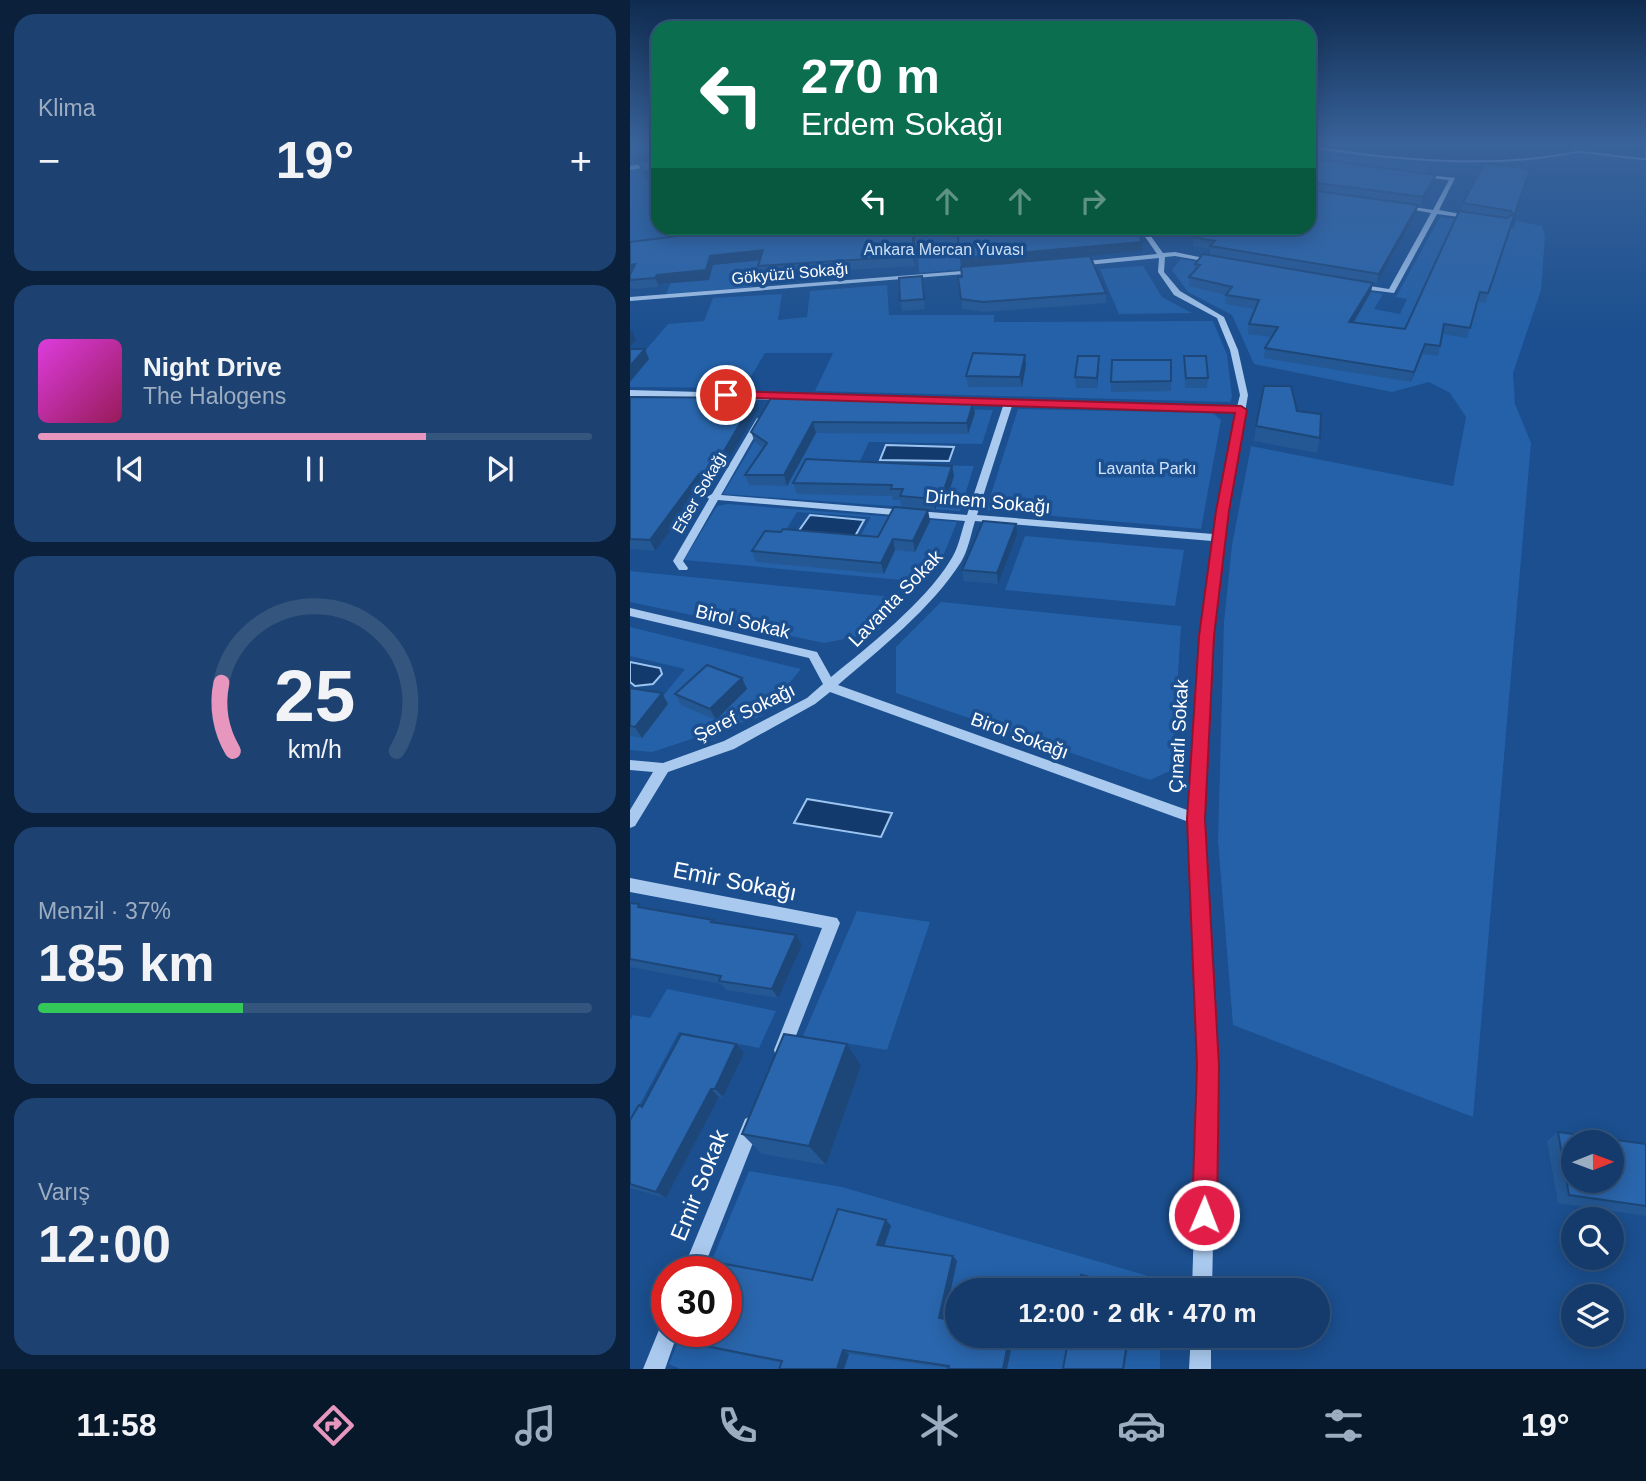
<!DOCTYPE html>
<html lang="tr">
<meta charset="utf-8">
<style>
:root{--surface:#143b6b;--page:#1d4271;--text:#f1f3f6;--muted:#9dadc1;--line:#33557e;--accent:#e797bd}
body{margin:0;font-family:Arial,sans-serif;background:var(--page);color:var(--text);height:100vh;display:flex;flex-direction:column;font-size:26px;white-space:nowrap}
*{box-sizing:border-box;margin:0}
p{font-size:23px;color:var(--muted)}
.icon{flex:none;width:38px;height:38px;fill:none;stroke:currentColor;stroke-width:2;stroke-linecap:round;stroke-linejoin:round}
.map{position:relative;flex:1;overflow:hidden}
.details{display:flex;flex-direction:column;gap:14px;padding:14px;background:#0b203b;width:630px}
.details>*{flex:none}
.top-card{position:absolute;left:21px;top:21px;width:665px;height:214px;border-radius:21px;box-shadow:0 4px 18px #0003,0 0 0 2px var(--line);background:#0b6e4f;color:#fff;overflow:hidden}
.needle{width:46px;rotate:89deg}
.fabs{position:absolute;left:931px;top:1130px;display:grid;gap:14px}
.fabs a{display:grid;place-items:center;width:63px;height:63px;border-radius:50%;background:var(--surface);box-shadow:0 4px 18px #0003,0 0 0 2px var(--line);font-size:35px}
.speed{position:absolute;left:21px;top:1256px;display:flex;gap:14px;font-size:35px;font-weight:700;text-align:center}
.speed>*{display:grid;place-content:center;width:91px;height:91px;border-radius:50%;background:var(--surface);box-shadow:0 4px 18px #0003,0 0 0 2px var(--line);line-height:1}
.speed .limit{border:10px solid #d22;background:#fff;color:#111}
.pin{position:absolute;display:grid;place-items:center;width:60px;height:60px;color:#fff;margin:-30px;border:4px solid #fff;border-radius:50%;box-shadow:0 2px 7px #0007}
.me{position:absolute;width:77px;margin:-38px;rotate:1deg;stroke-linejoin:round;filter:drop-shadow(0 0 5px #0008)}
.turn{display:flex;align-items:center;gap:24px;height:147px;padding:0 35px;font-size:32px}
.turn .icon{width:91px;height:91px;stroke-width:2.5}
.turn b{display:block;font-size:49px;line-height:60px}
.lanes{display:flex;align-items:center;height:66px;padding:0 35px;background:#0003;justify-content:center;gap:35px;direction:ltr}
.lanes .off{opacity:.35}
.big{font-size:52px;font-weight:700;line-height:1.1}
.details .widget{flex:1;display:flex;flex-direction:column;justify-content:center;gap:10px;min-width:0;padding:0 24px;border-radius:21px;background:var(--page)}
.details .dial{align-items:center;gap:0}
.dial svg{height:182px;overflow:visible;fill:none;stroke:var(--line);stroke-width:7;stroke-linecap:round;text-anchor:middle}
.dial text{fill:var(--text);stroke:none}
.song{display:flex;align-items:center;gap:21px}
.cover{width:84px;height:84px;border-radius:10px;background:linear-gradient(135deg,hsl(300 70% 55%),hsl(330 70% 35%))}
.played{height:7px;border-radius:4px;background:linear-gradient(90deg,var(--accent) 70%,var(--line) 70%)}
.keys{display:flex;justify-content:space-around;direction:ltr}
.heat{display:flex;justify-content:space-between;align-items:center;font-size:38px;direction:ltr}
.charge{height:10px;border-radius:5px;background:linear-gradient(90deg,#34c759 37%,var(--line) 0)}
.trip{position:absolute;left:315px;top:1278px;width:385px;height:70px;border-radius:35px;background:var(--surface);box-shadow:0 4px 18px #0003,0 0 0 2px var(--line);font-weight:700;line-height:70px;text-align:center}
.menu{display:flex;height:112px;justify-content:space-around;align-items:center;background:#08182b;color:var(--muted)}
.menu .icon{width:49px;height:49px}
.menu .on{color:var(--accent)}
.menu b{font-size:32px;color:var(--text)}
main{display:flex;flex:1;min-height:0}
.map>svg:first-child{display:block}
</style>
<main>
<section class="details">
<div class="widget"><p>Klima</p>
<div class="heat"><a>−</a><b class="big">19°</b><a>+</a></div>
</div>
<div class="widget">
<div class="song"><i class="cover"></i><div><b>Night Drive</b><p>The Halogens</p></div></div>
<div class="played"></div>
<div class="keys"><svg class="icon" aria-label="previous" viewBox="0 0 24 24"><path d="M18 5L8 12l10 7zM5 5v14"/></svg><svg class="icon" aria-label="pause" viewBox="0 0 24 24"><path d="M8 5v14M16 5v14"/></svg><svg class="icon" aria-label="next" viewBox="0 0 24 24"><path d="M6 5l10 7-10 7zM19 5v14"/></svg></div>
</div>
<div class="widget dial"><svg viewBox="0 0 100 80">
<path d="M14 69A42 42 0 1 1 86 69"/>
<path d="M14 69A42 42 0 0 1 9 39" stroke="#e797bd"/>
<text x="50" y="56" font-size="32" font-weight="700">25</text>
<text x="50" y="72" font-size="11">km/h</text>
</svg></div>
<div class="widget"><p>Menzil · 37%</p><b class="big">185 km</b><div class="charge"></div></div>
<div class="widget"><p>Varış</p><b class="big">12:00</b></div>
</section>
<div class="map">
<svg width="1016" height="1369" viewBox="0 0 1016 1369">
<rect width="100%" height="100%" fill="#1b4f8f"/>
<!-- green -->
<path fill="#2461a8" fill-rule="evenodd" d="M679,154L781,163L797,166L795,173L679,157Z
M28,165V228H141L0,244V170Z
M810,217L884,228L886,221L912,226L915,236L911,290L883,373L885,404L901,443L843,1117L603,1025L588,841L594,622L602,545L621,446L823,486L836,417L820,393L799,382L762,392L624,364L602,315L558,292L542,270L551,259L753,294L744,309L770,314L777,299L766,297Z
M183,228H502L358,267L289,273L288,247L264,249L263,254L128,262L122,287L36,294L45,272L0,275V248Z
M513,266L532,297L562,313L489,314L470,269Z
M257,285L259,315H364V322L583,321L597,355L602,397L600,402L185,391L203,353H135L114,388L0,387V353L14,352L38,324L74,321L83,298L152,294L148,320L177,317L180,291Z
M148,402L363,410L352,444L239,442L229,463L344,466L330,511L93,494Z
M388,409L583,413L591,420L571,529L356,510Z
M98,504L327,522L311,561L293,582L54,560L87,506ZM167,512L240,517V518L228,541L153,535Z
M395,536L554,550L545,606L375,590Z
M0,571L262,597L268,607L246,633L194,643L0,602Z
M311,602L551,626L542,770L520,780L266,693V647Z
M0,627L171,669L132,716L22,752L0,750V695L29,701L55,669L0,656Z
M227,911L300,922L257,1050L173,1036Z
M37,989L146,1011L129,1048L49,1032L0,1123V1020L3,1015L20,1018Z
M119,1171L212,1187L532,1280L531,1290H327V1335H530V1369H50L39,1364L52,1332H96V1272H77Z"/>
<!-- water -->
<path fill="#123a6d" stroke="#9cc4f0" stroke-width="2" d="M679,142H1016V159C1001,159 955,151 947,152C862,169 765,160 679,147Z
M256,445L324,447L319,461L250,460Z
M180,515L234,520L224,538L168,532Z
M0,662L30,668L32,674L23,684L5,686L0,682Z
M177,799L262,813L251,837L164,823Z"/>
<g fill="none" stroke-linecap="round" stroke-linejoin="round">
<!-- minor -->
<path fill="#a9c9ee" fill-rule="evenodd" d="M28,161V165L0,170V166Z
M788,174L825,178L809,210L847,217L844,219L807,214L764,293L724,288V284H727L759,289L801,213L768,207L771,205L803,210L819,180L790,177Z
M509,228H515L533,253L545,252L588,261L585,263L545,256L535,257L534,272L550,291L594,317L608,350L618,395L593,538L582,636L573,819L587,1065L582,1290H562L569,1065L559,822L200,692L185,704L104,749L38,772L5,826L0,828V810L23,772L0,770V760L33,763L94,741L177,698L193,684L179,658L0,616V608L187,652L201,677C239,646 294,603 320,561C328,550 331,533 335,521L88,500L53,561L58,568L57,570H49L43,561L79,499L77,497L82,494L127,418L134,420L91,495L337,515L373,406L0,396V390L607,407L610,395L600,350L587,318L544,295L528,272L529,258L447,266L444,264L447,262L527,254ZM382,406L606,412L583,534L347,515ZM345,521L582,541L570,636L560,811L208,685C249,650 302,608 331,562C338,551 341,534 345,521Z
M345,270L348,272L347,273L0,301V297Z
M0,878L207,918L210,923L158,1056L152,1058L146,1056L144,1050L192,928L0,892Z
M121,1116L127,1119L130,1125L72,1272H52L115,1119Z
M37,1322V1332H48L35,1369H13L31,1325Z
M561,1335H581V1369H559Z"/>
</g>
<!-- wall -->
<path fill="#245895" d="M0,142H28V177L16,179L9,163L25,160L6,162L0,153Z
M679,158L806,175L804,183L791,206L788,205L786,214L747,283L580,255V249L563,246V237L520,230L517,228H679Z
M900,169L860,291L855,303L847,301L837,338L812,334L808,356L792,354L781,382L634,358L635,348L642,337L618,334L619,324L625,309L595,304L596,295L559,286V277L564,271L565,264L741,292L723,323L775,329L831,211L833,203Z
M36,228H506L512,242V251L399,261L476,293V303L354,312L332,309L328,277H332L328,231L285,235V266L131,275L128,266L130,260L83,265L79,280L30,284L29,287L1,289L0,286V242L40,237Z
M293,286L295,309L272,311L270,301Z
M469,356L467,388H446L445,377Z
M554,356L578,378L577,388H555Z
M396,365L392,387H338L336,376Z
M541,381V391L481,392V382Z
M0,397L129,408L98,461L81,485L74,484L25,551L0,549Z
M141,398L343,403L345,413L338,434L186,433L157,486L119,485L115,475L133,448L125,442L121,432Z
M667,411L690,438L687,453L624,441L626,426Z
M322,466L324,476L316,501H309L305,510L272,507L270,500H263L262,496L167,494L163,483Z
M300,521L285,552L265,550L254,574L126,562L122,551L151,532L248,537Z
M387,535L368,584L334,581L332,570Z
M112,678L117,689L86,720L51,705L45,694Z
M0,688L38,704L12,738L0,736Z
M0,903L12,908L83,920L85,922L166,935L172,945L148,998L96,990L91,984L0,967Z
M106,1044L114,1053L93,1097H89L36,1198L0,1188V1120L12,1107Z
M231,1066L196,1165L132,1154L112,1134Z
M928,1132L1016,1144V1216L928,1203L917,1141Z
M256,1220L261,1226L254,1246L323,1256L327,1261L314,1319L384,1336L318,1368L219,1354L214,1369H149L152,1363L57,1344L46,1340L182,1280Z"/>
<!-- shaded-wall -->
<path fill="#1d4779" d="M27,152L28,159L6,162L4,155Z
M28,169V177L16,179L13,171Z
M806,175L804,183L791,206L793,197Z
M788,205L786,214L747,283L749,274Z
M36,228H126L40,237Z
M283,228H328V231L285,235V266L283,256Z
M512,242V251L331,267L330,258Z
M133,250L135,260L83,265L79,280L30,284L29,287L25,278L27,275L80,256Z
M5,264L0,274V265Z
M743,283L741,292L718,332L719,322Z
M2,330L6,340L0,347V332Z
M795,344L792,354L781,382L784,372Z
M15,349L19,359L0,382V366Z
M395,355L396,365L392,387L390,377Z
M469,356V366L467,388V378Z
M125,398L129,408L98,461L81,485L76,474Z
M343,403L345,413L338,434L337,423Z
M183,422L186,433L157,486L154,475Z
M322,466L324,476L316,501L314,490Z
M69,474L74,484L25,551L20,540Z
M307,490L309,501L305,510L303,499Z
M298,510L300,521L285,552L283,541Z
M386,524L387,535L368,584L367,573Z
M263,539L265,550L254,574L251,563Z
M112,678L117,689L86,720L80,709Z
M32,693L38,704L12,738L5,727Z
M166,935L172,945L148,998L142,989Z
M106,1044L114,1053L93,1097L85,1089Z
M217,1044L231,1066L196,1165L179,1146Z
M81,1089L89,1097L36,1198L26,1192Z
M256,1220L261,1226L253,1250L247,1245Z
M323,1256L327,1261L314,1322L309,1318Z
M380,1335L384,1336L377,1369H373Z
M498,1335H500L494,1369H493Z
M213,1350L219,1354L214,1369H207Z"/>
<!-- building -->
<path fill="#2a66ad" stroke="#1d4779" stroke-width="2" fill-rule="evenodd" d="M0,142H28V169L13,171L9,163L27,159V152L4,155L0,149Z
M679,158L806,175L793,197L679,182Z
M854,163L900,169L862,282L858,293L850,292L840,328L814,324L810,346L795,344L784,372L635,348L648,327L619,324L629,300L596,295L602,287L559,277L570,265L565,264L573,254L743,283L719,322L775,329L829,211L877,218L883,214L881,211L833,203Z
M679,186L680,190L788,205L749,274L580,246L585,241L563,237L571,229L558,228H679Z
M113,228H283V256L128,266L133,250L80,256L76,270L27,275L25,278L0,280V275L5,264L0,265V242Z
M327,228H506L512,242L330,258Z
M460,256L476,293L353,302L331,299L328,277H332L331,267Z
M292,276L294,299L270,301L269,278Z
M0,349H15L0,366Z
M343,353L395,355L390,377L336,376Z
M448,356H469L467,378L445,377Z
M554,356H576L578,378H556Z
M482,360H541V381L481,382Z
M634,386H661L667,411L691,414L690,438L626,426Z
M0,397L125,398L94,451L76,474H69L20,540L0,539Z
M141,398L343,403L337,423L183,422L154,475H115L137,443L121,432Z
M176,459L322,466L314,490H307L303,499L270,496L273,489H261L262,485L163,483Z
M264,507L298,510L283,541L263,539L251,563L122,551L135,531L151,532L153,529L248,537Z
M353,521L386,524L367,573L332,570Z
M77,665L112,678L80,709L45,694Z
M0,688L32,693L5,727L0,726Z
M0,903L9,904L8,907L83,920L81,922L166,935L142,989L89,981L91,976L0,959Z
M51,1034L106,1044L85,1089H81L26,1192L0,1184V1120L9,1105L12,1107Z
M154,1034L217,1044L179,1146L112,1134Z
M928,1132L1016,1144V1206L939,1195ZM943,1143H982V1181H943Z
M208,1209L256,1220L247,1245L323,1256L309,1318L327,1321V1335H380L373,1369H318L319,1366L213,1350L207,1369H149L152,1361L46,1340L50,1332H96V1272H74L79,1261L182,1280Z
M451,1275L505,1287V1290H448Z
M439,1335H498L493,1369H433Z"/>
<!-- sky -->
<linearGradient id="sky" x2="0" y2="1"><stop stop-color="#0f2b4f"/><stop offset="0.43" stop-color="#39639b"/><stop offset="1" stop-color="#39639b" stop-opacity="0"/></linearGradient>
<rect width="1016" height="334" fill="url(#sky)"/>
<!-- route -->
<path fill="#e11d48" stroke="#92132f" stroke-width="2" d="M96,391L611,406L617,410L599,511L584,636L575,819L589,1066L587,1215L583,1224L574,1227L566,1224L562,1215L567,1066L557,819L569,636L586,511L605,413L92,397V392Z"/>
<g text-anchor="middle" stroke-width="7" stroke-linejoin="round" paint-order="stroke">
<!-- far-park labels -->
<g font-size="16" fill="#cfe3fa" stroke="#1b4f8f">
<text x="314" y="255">Ankara Mercan Yuvası</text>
<text x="517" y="474">Lavanta Parkı</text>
</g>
<!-- far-street labels -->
<g font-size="16" fill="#fff" stroke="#1b4f8f">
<text transform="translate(160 273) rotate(-5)" y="6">Gökyüzü Sokağı</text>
<text transform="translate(69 492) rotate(-60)" y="6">Efser Sokağı</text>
</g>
<!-- street labels -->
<g font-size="19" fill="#fff" stroke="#1b4f8f">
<text transform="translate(358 501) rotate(5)" y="7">Dirhem Sokağı</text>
<text transform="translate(265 598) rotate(-46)" y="7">Lavanta Sokak</text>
<text transform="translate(113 621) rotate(13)" y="7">Birol Sokak</text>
<text transform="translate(114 712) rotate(-26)" y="7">Şeref Sokağı</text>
<text transform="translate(390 735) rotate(20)" y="7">Birol Sokağı</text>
<text transform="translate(548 736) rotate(-87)" y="7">Çınarlı Sokak</text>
</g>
<!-- near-street labels -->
<g font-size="23" fill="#fff" stroke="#1b4f8f">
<text transform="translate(105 881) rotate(11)" y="8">Emir Sokağı</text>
<text transform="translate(69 1185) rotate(-68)" y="8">Emir Sokak</text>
</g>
</g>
</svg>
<div class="fabs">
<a><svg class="needle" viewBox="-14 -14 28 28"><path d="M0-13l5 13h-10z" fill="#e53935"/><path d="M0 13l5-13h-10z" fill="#9dadc1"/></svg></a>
<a><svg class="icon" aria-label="search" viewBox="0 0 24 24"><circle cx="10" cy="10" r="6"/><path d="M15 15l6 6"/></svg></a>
<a><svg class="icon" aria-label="layers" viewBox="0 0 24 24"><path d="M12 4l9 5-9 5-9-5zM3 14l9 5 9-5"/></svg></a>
</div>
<div class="speed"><div class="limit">30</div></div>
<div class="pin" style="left:96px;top:395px;background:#d93025"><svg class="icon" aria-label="arrive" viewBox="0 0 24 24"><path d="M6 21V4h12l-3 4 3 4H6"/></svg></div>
<svg class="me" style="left:574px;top:1215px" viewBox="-20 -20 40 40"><circle r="17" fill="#e11d48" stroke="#fff" stroke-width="3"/><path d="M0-11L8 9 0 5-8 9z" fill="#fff"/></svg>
<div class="trip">12:00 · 2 dk · 470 m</div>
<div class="top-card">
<div class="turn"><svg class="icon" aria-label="left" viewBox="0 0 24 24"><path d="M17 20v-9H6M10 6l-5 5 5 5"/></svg><div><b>270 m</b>Erdem Sokağı</div></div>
<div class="lanes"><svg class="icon" aria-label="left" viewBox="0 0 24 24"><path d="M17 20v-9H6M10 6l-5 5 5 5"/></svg><svg class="icon off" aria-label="ahead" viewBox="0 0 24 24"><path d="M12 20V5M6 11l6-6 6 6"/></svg><svg class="icon off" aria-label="ahead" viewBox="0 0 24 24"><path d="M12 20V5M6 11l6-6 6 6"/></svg><svg class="icon off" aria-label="right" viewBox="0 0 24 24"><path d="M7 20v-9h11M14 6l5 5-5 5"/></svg></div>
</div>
</div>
</main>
<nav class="menu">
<b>11:58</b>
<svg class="icon on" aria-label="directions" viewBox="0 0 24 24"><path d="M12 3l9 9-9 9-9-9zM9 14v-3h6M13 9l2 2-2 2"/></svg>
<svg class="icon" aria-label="music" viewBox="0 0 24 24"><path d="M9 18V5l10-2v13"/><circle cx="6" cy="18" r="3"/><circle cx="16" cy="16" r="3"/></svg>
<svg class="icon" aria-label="phone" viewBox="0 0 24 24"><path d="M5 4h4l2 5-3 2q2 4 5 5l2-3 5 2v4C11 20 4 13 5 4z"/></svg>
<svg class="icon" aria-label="climate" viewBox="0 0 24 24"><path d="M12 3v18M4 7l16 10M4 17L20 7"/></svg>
<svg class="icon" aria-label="car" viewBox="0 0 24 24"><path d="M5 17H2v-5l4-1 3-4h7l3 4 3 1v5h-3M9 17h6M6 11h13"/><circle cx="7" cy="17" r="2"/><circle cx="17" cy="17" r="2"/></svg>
<svg class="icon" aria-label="filters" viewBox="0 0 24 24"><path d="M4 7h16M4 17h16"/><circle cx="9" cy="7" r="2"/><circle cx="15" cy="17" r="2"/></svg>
<b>19°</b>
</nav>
